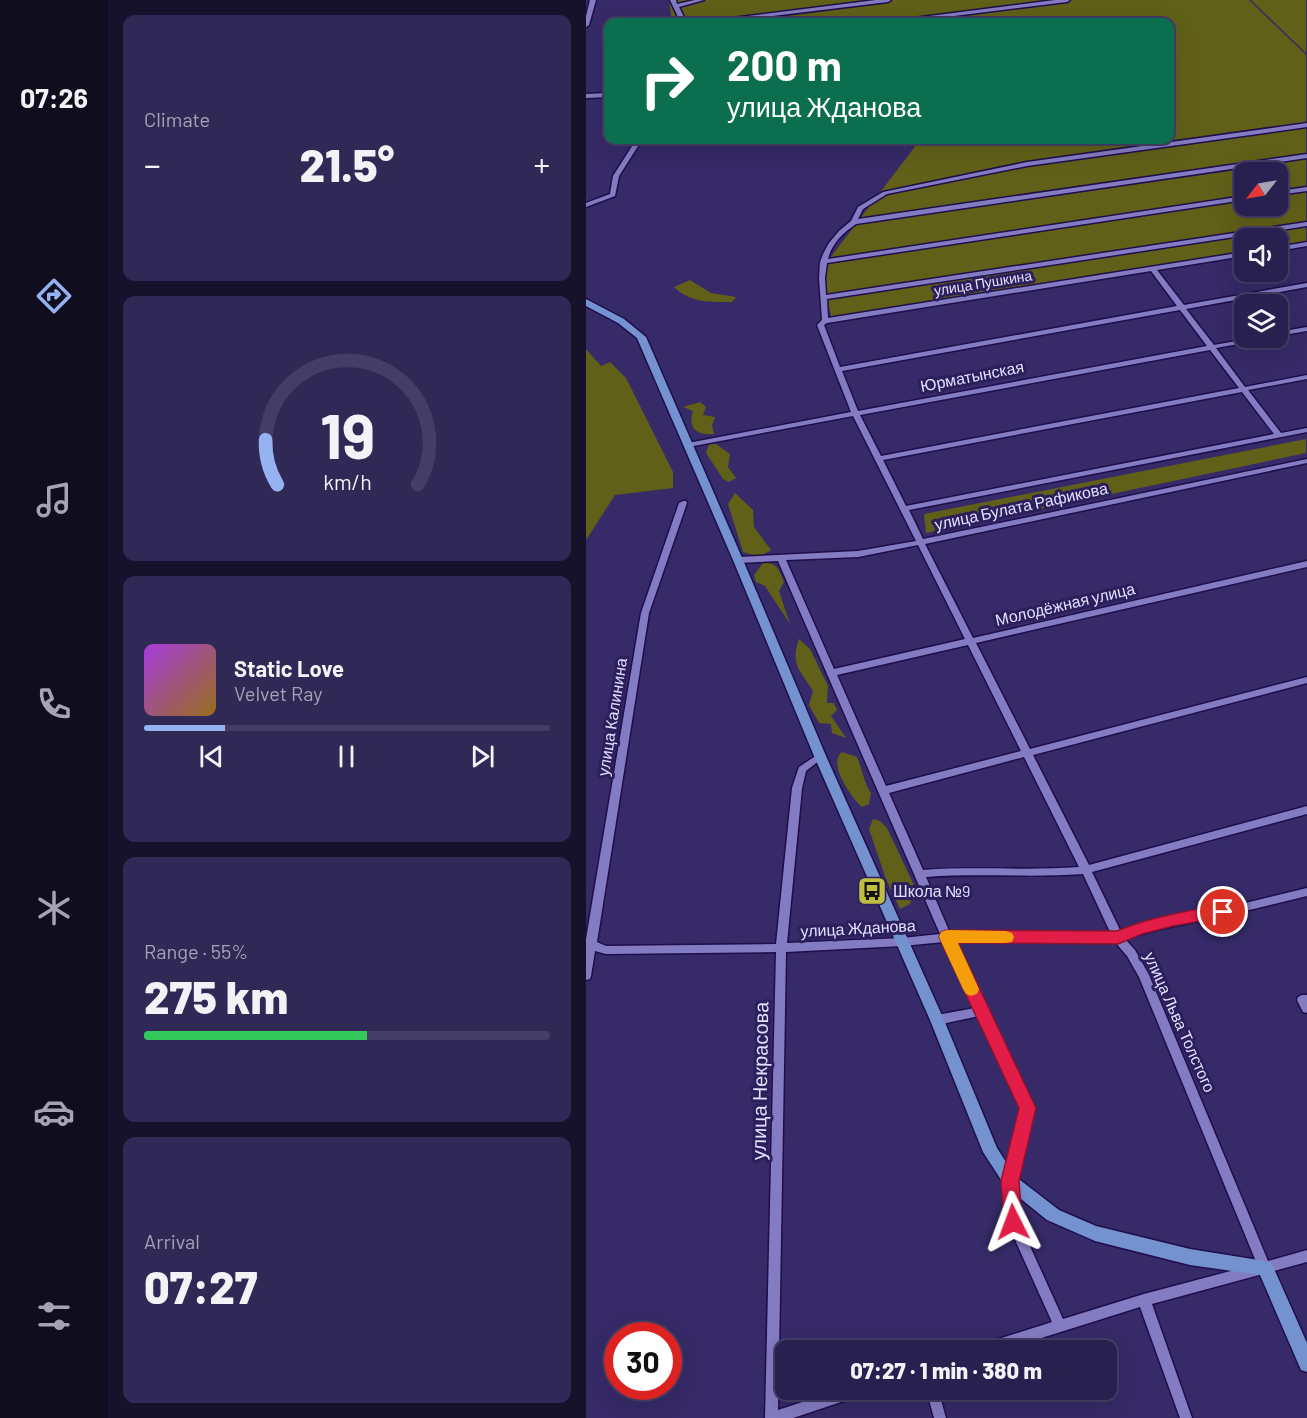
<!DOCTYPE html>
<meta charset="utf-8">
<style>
:root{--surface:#28204e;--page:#302855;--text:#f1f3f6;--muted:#a5a3b6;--line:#443e66;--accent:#95b2f1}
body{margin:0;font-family:Barlow,sans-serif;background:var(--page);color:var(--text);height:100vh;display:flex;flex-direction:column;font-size:22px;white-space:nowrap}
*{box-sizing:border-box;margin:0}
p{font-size:20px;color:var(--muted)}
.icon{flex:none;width:33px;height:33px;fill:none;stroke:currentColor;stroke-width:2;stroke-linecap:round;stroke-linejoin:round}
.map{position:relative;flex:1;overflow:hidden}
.drawer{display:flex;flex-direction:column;gap:15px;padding:15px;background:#16122b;width:478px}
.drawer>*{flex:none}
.hud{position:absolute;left:18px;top:18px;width:570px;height:126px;border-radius:12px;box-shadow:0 6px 24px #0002,0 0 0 2px var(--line);background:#0b6e4f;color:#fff;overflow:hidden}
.needle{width:39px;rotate:239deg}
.fabs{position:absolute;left:648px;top:162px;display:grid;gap:12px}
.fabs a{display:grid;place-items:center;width:54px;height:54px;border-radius:12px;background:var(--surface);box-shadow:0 6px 24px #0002,0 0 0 2px var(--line);font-size:30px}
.speed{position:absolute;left:18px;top:1322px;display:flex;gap:12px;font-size:30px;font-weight:700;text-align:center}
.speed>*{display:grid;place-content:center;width:78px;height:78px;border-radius:50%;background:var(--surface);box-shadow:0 6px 24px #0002,0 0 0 2px var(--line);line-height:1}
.speed .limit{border:9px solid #d22;background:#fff;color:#111}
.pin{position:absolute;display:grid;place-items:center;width:51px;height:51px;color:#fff;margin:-26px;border:3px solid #fff;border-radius:50%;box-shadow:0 2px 6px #0007}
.me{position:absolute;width:66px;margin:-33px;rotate:357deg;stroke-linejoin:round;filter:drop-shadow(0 0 4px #0008)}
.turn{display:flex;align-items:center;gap:21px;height:126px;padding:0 24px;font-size:27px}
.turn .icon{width:78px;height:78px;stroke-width:2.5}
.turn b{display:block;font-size:42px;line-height:51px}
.big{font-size:45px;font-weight:800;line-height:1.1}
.drawer .tile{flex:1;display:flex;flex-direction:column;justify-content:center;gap:9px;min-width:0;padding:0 21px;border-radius:12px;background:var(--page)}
.drawer .dial{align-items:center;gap:0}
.dial svg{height:156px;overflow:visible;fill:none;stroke:var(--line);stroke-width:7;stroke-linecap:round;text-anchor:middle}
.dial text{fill:var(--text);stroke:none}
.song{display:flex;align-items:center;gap:18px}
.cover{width:72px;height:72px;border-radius:9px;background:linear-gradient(135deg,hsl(280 70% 55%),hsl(40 70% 35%))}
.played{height:6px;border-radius:3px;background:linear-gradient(90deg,var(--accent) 20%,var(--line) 20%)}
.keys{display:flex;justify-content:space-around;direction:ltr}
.heat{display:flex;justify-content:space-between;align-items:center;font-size:33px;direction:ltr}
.charge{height:9px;border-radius:4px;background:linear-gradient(90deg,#34c759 55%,var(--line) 0)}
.trip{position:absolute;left:189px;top:1340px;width:342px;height:60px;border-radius:12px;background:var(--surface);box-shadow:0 6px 24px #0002,0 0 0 2px var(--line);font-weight:800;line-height:60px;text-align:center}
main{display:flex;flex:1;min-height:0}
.tab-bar{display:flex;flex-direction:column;width:108px;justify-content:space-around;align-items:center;background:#100d1f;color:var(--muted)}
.tab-bar .icon{width:42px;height:42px}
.tab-bar .on{color:var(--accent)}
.tab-bar b{font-size:27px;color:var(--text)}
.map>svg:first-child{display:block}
</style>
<main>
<nav class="tab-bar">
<b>07:26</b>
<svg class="icon on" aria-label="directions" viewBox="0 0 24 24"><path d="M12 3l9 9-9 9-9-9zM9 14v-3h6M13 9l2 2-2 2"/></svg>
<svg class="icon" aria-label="music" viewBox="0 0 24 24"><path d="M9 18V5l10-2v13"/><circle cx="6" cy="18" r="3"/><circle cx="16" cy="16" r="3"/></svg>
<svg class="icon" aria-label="phone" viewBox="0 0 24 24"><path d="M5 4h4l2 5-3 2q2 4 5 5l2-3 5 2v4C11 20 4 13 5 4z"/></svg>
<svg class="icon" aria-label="climate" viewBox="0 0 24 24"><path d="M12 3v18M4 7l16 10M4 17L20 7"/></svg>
<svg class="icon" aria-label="car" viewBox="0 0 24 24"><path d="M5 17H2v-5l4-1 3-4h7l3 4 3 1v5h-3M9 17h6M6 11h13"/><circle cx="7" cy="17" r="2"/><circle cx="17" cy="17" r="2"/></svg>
<svg class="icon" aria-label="filters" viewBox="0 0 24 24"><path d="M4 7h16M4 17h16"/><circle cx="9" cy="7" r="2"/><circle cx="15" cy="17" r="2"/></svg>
</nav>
<section class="drawer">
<div class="tile"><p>Climate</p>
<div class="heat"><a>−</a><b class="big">21.5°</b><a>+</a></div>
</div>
<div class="tile dial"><svg viewBox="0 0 100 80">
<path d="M14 69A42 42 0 1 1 86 69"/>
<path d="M14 69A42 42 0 0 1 8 46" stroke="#95b2f1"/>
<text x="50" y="56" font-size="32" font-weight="700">19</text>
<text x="50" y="72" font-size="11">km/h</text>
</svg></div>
<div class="tile">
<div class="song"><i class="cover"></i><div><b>Static Love</b><p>Velvet Ray</p></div></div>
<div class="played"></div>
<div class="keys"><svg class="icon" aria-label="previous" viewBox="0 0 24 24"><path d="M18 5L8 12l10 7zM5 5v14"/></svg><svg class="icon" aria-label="pause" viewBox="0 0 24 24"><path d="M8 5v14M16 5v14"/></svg><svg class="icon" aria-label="next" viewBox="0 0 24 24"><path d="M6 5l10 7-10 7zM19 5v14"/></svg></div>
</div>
<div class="tile"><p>Range · 55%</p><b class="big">275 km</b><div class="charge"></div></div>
<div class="tile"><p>Arrival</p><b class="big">07:27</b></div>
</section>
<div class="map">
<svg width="721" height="1418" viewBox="0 0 721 1418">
<rect width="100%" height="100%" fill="#362a68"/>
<!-- green -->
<path fill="#616019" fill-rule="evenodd" d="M83,0H663L720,55V243L692,248V238H658V253L246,320L239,289L241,262L334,140H584V22H86ZM658,172H692V206H658Z
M665,0H720V53Z
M104,280L125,293L150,297L146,302C124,302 104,303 88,287Z
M0,349L15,366L24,362L40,378L87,472V488L29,495L0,540Z
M114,402L120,407L117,415L129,417L126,425L128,434C112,436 101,429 107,411L97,407Z
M720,439V453L340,533L338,514Z
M123,444H130L144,454L142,467L150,478L143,482L137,479L120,453Z
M149,493L167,510L168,527L185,550C175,557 168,556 157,552L142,504Z
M177,563C192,562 193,570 198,582L193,591L204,624L179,586L170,582L168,575Z
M213,639L224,649L242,686L241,703H248L251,710L245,716L260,738L246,733L245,724L233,723L223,705L227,691C214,670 204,665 213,639Z
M256,752L271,757C276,769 278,783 285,793L283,804L276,807C265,797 241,763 256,752Z
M287,819L294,821L301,828L328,885L324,904L314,909L300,879L283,829Z"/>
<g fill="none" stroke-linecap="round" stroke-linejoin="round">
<!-- street casing -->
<g stroke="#1f0e4b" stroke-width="3">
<path id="street" d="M4,0H10L3,25L0,27V16Z
M84,0H90L91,4L109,0H118L93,7L99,19L95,22H90L93,19Z
M290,0H305L302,2L138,22H127L130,20Z
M469,0H484L481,2L320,22H309L312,20Z
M22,93V97L0,98V94Z
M721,123V127L441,166L301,194L277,209L272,219L721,154V158L270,224C257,233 246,243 242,259L658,196V200L241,263L239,278L240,295L721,222V226L241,299L242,318L658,252V256L571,270L598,305L721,283V287L600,309L628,345L667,338H678L675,340L630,348L659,387L721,375V379L662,390L695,433L721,428V432L323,510L337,539L721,459V463L339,544L387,638L721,561V567L390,643L444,749L721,677V683L447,755L503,865L721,806V814L506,872L535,932L574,920L643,907L721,888V896L643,915L574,929L539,939L549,950L563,975L682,1261L721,1250V1262L566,1304L606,1418H594L554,1307L417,1350H391L393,1346L397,1344L466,1322L421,1222L418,1181L436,1108L393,1016L351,1025L347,1023L346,1020L347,1017L351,1015L389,1008L358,942L316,946L200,952L192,1410L256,1389H282L281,1394L276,1395L207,1418H179L190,952L20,954L9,951L5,976L4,979L0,980V939L55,613L93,503L97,501H100L101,503L63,613L11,942L20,946L190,944L206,788L213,767L234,753L237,754L239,756L220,771L216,788L201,943L316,938L354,934L192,561L152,563L148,560L152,557L272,551L330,541L267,416L102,447L98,445L102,443L265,412L231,325L236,320L233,278L234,262L237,254L243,243L253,231L265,221L272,207L297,192L441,162ZM565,271L591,306L254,367L238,325L241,323ZM594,310L621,346L272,411L256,371ZM624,350L653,388L295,456L274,415ZM656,392L688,434L320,506L297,460ZM332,545L379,639L248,669L200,560L272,557ZM382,645L435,751L300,786L251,675ZM438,757L493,867C441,871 389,866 337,870L303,793ZM497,874L525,934L364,933L340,877C392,873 445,878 497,874ZM368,941L529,942L541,956L553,977L671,1264L558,1294L477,1319L433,1222L430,1181L448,1108Z
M50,140H56L33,176L29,196L0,207V203L24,194L27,176Z
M721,187V191L692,195V191Z
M721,242V246L692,251V247Z
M721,327V331L692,336V332Z
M716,995H721V1013L717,1012L711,1000L712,997Z
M340,1389H352L360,1418H348Z"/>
</g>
<!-- secondary casing -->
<g stroke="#1f0e4b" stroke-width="3">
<path id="secondary" d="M0,299L38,319L60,337L157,560L240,756L358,1020L411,1148L429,1176L473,1210L510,1226L604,1249L685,1262L721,1343V1372L715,1370L674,1275L604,1265L509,1241L461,1220L419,1186L397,1152L344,1020L228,756L147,560L51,338L32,323L0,306Z"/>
</g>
<!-- street -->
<use href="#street" fill="#847cc2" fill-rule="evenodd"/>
<!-- secondary -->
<use href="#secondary" fill="#7491d0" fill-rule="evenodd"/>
</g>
<!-- route -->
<path fill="#e11d48" stroke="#92132f" stroke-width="1.5" d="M637,905L642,907L644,912L642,916L587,926L556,934L532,944L372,943L450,1108L433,1181L436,1222L433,1228L427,1230L420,1228L418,1222L415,1181L433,1108L353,937L355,932L361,930L531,931C565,917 600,911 637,905Z"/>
<!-- slow -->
<path fill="#f59e0b" d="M361,930L420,931L426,933L428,937L426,942L420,943H372L393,989L391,994L385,996L380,994L377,989L353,937L355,932Z"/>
<!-- icons -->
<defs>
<g id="bus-square" transform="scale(1.5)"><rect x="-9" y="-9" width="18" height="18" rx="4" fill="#c0be40" stroke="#2c1f5c"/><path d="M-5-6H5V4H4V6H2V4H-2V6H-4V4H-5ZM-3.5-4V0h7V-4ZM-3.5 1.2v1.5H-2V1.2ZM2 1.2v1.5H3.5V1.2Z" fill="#111"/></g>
</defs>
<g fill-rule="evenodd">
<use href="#bus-square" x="286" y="891"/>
</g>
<g text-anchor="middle" stroke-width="6" stroke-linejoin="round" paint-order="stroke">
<!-- far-street labels -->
<g font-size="14" fill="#e2e0ff" stroke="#2c1f5c">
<text transform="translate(397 283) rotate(-9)" y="5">улица Пушкина</text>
</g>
<!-- street labels -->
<g font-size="16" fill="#e2e0ff" stroke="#2c1f5c">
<text transform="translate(386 376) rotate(-11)" y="6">Юрматынская</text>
<text transform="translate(435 506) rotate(-12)" y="6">улица Булата Рафикова</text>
<text transform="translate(479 604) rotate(-13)" y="6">Молодёжная улица</text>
<text transform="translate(26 717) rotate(-81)" y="6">улица Калинина</text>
<text transform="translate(272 928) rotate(-3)" y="6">улица Жданова</text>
<text transform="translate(594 1022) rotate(66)" y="6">улица Льва Толстого</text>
</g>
<!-- poi labels -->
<g font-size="16" fill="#e2e0ff" stroke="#2c1f5c" text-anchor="start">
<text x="307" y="897">Школа №9</text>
</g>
<!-- near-street labels -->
<g font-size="20" fill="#e2e0ff" stroke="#2c1f5c">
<text transform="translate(174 1081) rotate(-89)" y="7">улица Некрасова</text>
</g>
</g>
</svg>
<div class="fabs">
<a><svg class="needle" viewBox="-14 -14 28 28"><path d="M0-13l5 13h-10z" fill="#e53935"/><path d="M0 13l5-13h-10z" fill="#a5a3b6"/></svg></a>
<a><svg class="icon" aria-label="sound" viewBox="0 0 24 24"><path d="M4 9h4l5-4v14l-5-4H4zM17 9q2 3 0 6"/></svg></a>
<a><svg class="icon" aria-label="layers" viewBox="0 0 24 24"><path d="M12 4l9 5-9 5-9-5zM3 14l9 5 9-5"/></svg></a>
</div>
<div class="speed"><div class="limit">30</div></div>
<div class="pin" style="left:637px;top:912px;background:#d93025"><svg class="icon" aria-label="arrive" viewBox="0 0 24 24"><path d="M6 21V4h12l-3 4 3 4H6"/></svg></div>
<svg class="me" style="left:427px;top:1222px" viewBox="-20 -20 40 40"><path d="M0-17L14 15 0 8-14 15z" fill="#e11d48" stroke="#fff" stroke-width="4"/></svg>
<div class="trip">07:27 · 1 min · 380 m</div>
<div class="hud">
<div class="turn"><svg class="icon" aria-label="right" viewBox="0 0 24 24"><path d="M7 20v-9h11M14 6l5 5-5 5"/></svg><div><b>200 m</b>улица Жданова</div></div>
</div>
</div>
</main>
